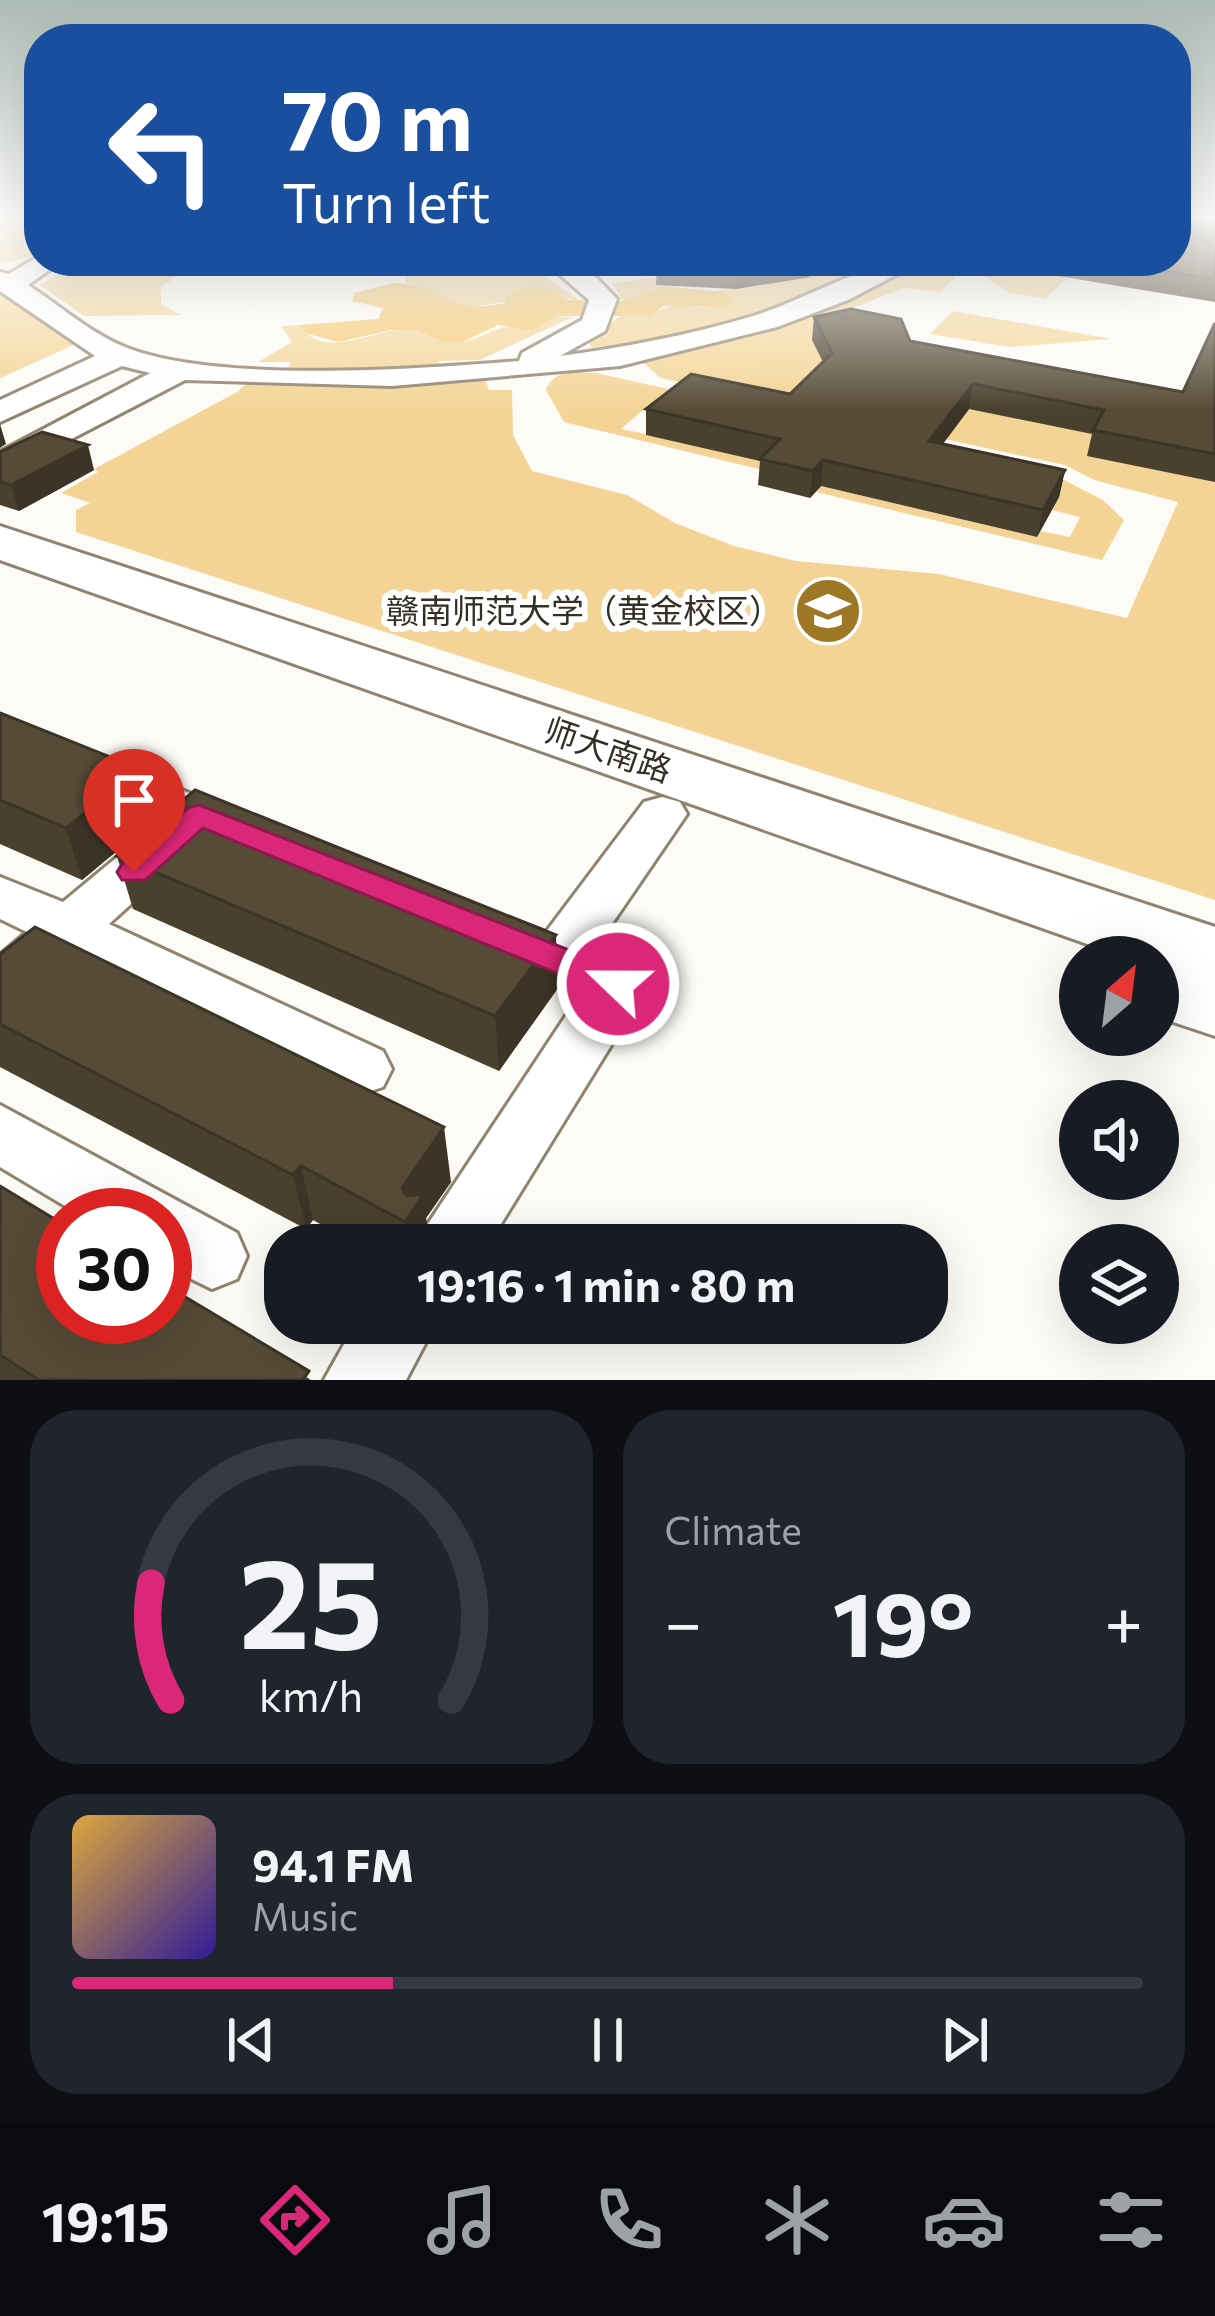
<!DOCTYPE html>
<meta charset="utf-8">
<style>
:root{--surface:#171b24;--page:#20242c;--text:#f1f3f6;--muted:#9ea1a6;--line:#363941;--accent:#db2777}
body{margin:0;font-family:Commissioner,"Noto Sans SC",sans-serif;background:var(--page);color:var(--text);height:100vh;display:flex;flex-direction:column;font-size:45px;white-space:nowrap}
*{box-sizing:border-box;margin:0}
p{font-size:39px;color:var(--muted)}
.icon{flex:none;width:66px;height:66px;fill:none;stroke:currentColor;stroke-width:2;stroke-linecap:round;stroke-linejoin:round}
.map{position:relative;height:1380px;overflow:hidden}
.details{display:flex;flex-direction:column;gap:30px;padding:30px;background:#0d0f14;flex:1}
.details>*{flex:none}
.guide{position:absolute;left:24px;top:24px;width:1167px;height:252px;border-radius:48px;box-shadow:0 12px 48px #0002;background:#1a4fa0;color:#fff;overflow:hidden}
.needle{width:78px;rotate:28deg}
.controls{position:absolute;left:1059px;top:936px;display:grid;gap:24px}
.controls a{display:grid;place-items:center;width:120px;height:120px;border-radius:50%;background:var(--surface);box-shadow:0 12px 48px #0002;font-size:60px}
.speed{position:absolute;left:36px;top:1188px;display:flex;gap:24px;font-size:60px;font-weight:700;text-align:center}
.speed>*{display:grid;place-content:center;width:156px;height:156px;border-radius:50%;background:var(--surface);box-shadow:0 12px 48px #0002;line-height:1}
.speed .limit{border:18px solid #d22;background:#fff;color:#111}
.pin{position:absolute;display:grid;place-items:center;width:102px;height:102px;color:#fff;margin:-123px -51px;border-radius:50% 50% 50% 0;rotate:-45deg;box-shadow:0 0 12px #0007}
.pin .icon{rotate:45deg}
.me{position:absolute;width:132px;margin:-66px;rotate:292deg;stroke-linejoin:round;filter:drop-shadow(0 0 9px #0008)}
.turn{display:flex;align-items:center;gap:42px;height:252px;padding:0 60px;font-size:54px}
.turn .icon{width:156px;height:156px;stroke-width:2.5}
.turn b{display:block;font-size:84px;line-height:102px}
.big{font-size:90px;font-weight:700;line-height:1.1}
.details .tile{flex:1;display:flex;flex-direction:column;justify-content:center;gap:18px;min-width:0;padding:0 42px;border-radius:48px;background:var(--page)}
.details .dial{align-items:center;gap:0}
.dial svg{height:312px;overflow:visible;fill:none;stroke:var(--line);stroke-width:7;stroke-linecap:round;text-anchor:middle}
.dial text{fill:var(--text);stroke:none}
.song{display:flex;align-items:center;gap:36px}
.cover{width:144px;height:144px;border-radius:18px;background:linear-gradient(135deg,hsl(40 70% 55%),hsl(250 70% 35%))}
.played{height:12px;border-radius:6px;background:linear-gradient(90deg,var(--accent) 30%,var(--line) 30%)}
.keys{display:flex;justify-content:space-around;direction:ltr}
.heat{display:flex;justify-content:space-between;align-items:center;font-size:66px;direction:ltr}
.details .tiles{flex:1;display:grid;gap:30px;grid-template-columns:1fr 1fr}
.tile:last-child{grid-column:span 2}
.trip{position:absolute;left:264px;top:1224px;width:684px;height:120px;border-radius:48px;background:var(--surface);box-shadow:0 12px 48px #0002;font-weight:700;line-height:120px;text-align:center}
.tabs{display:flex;height:192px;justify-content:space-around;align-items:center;background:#090b0e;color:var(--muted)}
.tabs .icon{width:84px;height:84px}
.tabs .current{color:var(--accent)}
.tabs b{font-size:54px;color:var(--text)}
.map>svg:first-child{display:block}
</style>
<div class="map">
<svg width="1215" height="1380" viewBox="0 0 1215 1380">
<rect width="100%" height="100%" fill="#fdfbf6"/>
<!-- green -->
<path fill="#f4d496" d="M0,218H39V254L0,264Z
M80,261H199L161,287V304L181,315L84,316L40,285Z
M422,261H525L580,301L550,295L464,308L406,283L405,269Z
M752,261H981L1068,277L1045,299L1007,292L975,270L963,268L941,292L904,288L837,314L1215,482V900L76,532V510L90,503L61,493L98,472L94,469L237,392L255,376L284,377L291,362H258L292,342L281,326L299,325C328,365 378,323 416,330C432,333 443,345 461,342C497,336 488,320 533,331L555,316L573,317L479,360L438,361L440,376L483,373L489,390H512L513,435L532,471L627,495L675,523L734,546L796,561L939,574L1127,618L1178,502L1094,480L1065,465L661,378L638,358L614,360L604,346L591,348L589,340L620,316H652C669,301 684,306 705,308L724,292L667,287L622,301L612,283L661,277C680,301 737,288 764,284Z
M0,280L89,338L0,378Z
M953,311L1112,339L1010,347L930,334Z
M596,373L1056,476L1103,500L1124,520L1102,560L816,492L821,486L1037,537L1041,531L1070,537L1080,517L644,409L621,429L781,461L771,472L564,422L546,390C554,369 576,372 596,373Z"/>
<!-- water -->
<path fill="#f6c669" d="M393,283C441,283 447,317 505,303L506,296L524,287H541L569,300L622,301L667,287L724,292L734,300L723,307L663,306L652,316H556L533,331L498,325L462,342H444L416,330H391L338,342L305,333L299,325L378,319L383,308L352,301L354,293Z"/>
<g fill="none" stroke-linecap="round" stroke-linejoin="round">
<!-- street casing -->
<g stroke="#90846e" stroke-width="6">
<path id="street" d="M39,256V261H62L28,285C62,307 92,335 130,349C224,383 417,369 519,361L522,353L582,320L589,300L544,261L582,263L617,299L605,331L560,356C625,347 690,335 753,316C809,299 863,261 922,261L848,300L777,327L620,366L392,386L185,380L0,476V452L150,373L122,366L0,422V400L95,356L0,291V272L9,274Z
M0,719L248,816L256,828L248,840L230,845L188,830L195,841L187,853L109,924L383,1051L392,1069L383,1087L361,1094L339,1087L74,956L21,1004L0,1010V955L27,932L0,919V877L63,902L151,829L179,826L0,750Z
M662,797L680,802L687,814L594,950L639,968L647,984L639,1000L488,1245H414L581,993L483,952L475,937L483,922L503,916L546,932L644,802Z
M0,1105L237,1233L247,1256L237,1279L212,1289L165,1266V1215H80L0,1167Z
M356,1323H436L406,1380H324Z"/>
</g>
<!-- secondary casing -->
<g stroke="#90846e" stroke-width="6">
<path id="secondary" d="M0,526L1215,927V1036L1158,1017V957H1124L0,560Z"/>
</g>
<!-- street -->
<use href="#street" fill="#fff" fill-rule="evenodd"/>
<!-- secondary -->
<use href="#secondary" fill="#fff" fill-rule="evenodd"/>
</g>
<!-- wall -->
<path fill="#4a402e" d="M1176,218H1215V243L1198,241L1215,245V302L979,263V261H1176Z
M659,261L810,277L735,289L656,285L657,265Z
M814,317L910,341L1183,392L1215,323V482L1087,456L1092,434L969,409L943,444L1065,470L1059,497L1037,537L821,486L810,498L758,485L760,461L646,435V409L790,394L823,362L812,340Z
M0,452L94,470L19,511L0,505Z
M0,713L140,769L154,820L82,880L0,844Z
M117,856L558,988L499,1071L133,909Z
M0,954L451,1182L426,1218L430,1245H357L313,1220L306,1229L0,1067Z
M0,1186L311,1380H0Z"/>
<!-- shaded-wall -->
<path fill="#3c3426" d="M784,261H811L810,277L735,289L736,268Z
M973,384L969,409L925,467L929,441Z
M0,424L6,444L0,448Z
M88,445L94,470L19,511L11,485Z
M823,460L821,486L810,498L813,471Z
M1065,470L1059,497L1037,537L1043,510Z
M140,769L154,820L82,880L66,828Z
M556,935L558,988L499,1071L495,1016Z
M444,1127L451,1182L426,1218L430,1245H408L402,1188Z
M301,1166L313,1220L306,1229L293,1175Z"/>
<!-- building -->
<path fill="#564b36" stroke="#3c3426" stroke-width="3" d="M1176,218H1181L1177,235L1215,245V279L1102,261H1176Z
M1186,218H1215V222Z
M659,261H784L736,268L657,265Z
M851,309L901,319L910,341L1183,392L1215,323V454L1093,430L1104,410L973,384L929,441L1065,470L1043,510L823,460L813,471L760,459L780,439L646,409L691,374L790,394L832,353L814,317Z
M42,432L88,445L11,485L0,482V452Z
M0,713L140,769L66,828L0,800Z
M195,790L556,935L495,1016L117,856Z
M35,927L444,1127L402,1188L406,1195H423L405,1222L301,1166L293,1175L0,1024V954Z
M0,1186L63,1224V1317H165V1285L309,1371L303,1380H39L0,1355Z"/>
<!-- sky -->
<linearGradient id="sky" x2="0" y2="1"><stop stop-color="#adbbb5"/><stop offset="0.53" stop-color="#fefdfb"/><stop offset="1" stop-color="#fefdfb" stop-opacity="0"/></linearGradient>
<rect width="1215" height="411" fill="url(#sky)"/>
<!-- route -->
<path fill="#db2777" stroke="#8e194d" stroke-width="3" d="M199,805L630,974L635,984L630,993H605L203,828L145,880H122L117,872L122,864L188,808Z"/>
<!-- icons -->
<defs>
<g id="university-disc" transform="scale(3.45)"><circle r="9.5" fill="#9e7724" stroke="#fff"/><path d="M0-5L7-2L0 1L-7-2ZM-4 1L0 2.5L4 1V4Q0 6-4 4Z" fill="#fff"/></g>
</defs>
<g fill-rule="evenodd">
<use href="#university-disc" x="828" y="611"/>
</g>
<g text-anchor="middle" stroke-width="12" stroke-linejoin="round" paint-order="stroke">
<!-- poi labels -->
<g font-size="33" fill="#342f26" stroke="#fff" text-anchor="end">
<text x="782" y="623">赣南师范大学（黄金校区）</text>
</g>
<!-- street labels -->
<g font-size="33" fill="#342f26" stroke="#fff">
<text transform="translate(608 750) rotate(19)" y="12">师大南路</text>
</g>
</g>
</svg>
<div class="controls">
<a><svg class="needle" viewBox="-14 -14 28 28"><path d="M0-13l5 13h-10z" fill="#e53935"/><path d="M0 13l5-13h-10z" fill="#9ea1a6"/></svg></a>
<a><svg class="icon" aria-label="sound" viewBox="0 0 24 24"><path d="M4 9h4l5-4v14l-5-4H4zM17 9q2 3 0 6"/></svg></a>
<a><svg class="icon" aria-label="layers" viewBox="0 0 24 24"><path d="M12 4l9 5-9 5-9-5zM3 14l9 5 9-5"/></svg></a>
</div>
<div class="speed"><div class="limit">30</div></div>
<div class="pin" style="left:134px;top:872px;background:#d93025"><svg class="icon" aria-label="arrive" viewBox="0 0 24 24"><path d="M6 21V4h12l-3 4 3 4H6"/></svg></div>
<svg class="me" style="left:618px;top:984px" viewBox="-20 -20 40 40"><circle r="17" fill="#db2777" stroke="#fff" stroke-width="3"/><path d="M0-11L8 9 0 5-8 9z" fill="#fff"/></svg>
<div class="trip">19:16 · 1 min · 80 m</div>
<div class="guide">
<div class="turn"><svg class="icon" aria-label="left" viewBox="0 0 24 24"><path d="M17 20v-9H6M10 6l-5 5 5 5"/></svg><div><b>70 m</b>Turn left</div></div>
</div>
</div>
<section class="details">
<div class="tiles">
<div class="tile dial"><svg viewBox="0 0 100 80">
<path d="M14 69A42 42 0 1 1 86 69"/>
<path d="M14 69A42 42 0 0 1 9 39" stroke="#db2777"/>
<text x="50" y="56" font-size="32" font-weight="700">25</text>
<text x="50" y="72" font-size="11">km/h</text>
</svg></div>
<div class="tile"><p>Climate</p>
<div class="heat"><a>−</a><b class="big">19°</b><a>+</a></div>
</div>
<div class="tile">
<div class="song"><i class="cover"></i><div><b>94.1 FM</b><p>Music</p></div></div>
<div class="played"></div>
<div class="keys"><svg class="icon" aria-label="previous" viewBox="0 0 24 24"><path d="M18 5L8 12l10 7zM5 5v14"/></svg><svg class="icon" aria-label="pause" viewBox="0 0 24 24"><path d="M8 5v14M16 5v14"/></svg><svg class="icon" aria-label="next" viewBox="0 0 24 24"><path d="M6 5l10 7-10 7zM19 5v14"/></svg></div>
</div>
</div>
</section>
<nav class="tabs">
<b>19:15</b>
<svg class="icon current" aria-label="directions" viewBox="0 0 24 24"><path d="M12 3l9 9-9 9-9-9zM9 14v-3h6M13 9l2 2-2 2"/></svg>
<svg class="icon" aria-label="music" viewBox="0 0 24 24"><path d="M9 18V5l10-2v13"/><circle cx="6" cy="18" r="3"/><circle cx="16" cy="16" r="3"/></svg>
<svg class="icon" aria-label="phone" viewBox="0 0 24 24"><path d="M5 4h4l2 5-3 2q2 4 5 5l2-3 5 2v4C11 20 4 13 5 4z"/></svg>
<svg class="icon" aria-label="climate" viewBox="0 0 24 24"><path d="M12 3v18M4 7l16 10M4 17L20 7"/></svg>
<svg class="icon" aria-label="car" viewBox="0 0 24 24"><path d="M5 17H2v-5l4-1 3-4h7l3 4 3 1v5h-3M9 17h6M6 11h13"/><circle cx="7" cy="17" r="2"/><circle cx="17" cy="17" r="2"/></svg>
<svg class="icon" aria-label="filters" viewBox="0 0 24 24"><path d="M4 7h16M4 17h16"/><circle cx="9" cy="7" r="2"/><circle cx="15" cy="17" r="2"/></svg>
</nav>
